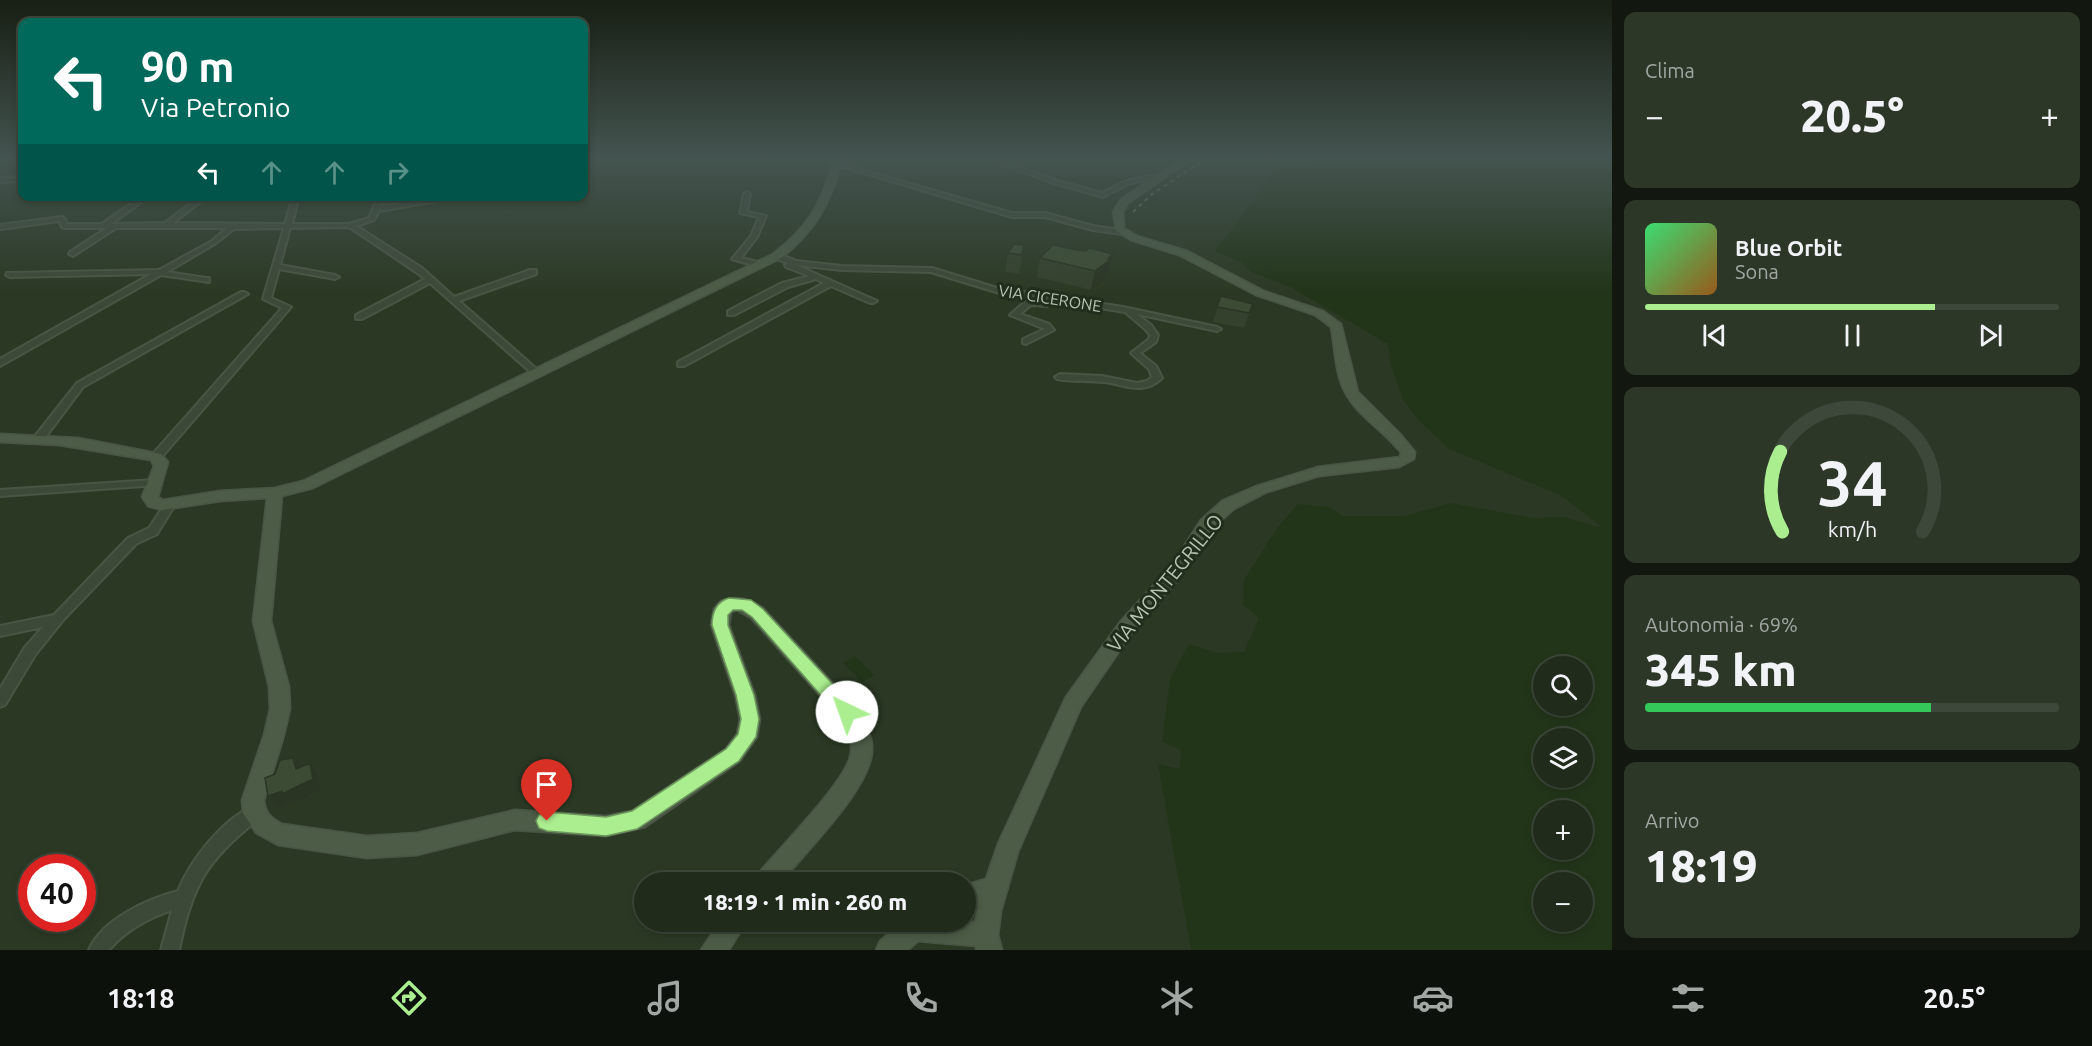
<!DOCTYPE html>
<html lang="it">
<meta charset="utf-8">
<style>
:root{--surface:#202b1b;--page:#2d3728;--text:#f1f3f6;--muted:#a2a7a3;--line:#3d473a;--accent:#aaee8f}
body{margin:0;font-family:Ubuntu,sans-serif;background:var(--page);color:var(--text);height:100vh;display:flex;flex-direction:column;font-size:22px;white-space:nowrap}
*{box-sizing:border-box;margin:0}
p{font-size:20px;color:var(--muted)}
.icon{flex:none;width:33px;height:33px;fill:none;stroke:currentColor;stroke-width:2;stroke-linecap:round;stroke-linejoin:round}
.map{position:relative;flex:1;overflow:hidden}
.details{display:flex;flex-direction:column;gap:12px;padding:12px;background:#12180f;width:480px}
.details>*{flex:none}
.banner{position:absolute;left:18px;top:18px;width:570px;height:183px;border-radius:12px;box-shadow:0 3px 9px #0003,0 0 0 2px var(--line);background:#00695c;color:#fff;overflow:hidden}
.controls{position:absolute;left:1533px;top:656px;display:grid;gap:12px}
.controls a{display:grid;place-items:center;width:60px;height:60px;border-radius:50%;background:var(--surface);box-shadow:0 3px 9px #0003,0 0 0 2px var(--line);font-size:30px}
.speed{position:absolute;left:18px;top:854px;display:flex;gap:12px;font-size:30px;font-weight:700;text-align:center}
.speed>*{display:grid;place-content:center;width:78px;height:78px;border-radius:50%;background:var(--surface);box-shadow:0 3px 9px #0003,0 0 0 2px var(--line);line-height:1}
.speed .limit{border:9px solid #d22;background:#fff;color:#111}
.pin{position:absolute;display:grid;place-items:center;width:51px;height:51px;color:#fff;margin:-62px -26px;border-radius:50% 50% 50% 0;rotate:-45deg;box-shadow:0 0 6px #0007}
.pin .icon{rotate:45deg}
.me{position:absolute;width:66px;margin:-33px;rotate:318deg;stroke-linejoin:round;filter:drop-shadow(0 0 4px #0008)}
.turn{display:flex;align-items:center;gap:21px;height:126px;padding:0 24px;font-size:27px}
.turn .icon{width:78px;height:78px;stroke-width:2.5}
.turn b{display:block;font-size:42px;line-height:51px}
.lanes{display:flex;align-items:center;height:57px;padding:0 24px;background:#0003;justify-content:center;gap:30px;direction:ltr}
.lanes .off{opacity:.35}
.big{font-size:45px;font-weight:800;line-height:1.1}
.details .tile{flex:1;display:flex;flex-direction:column;justify-content:center;gap:9px;min-width:0;padding:0 21px;border-radius:12px;background:var(--page)}
.details .dial{align-items:center;gap:0}
.dial svg{height:156px;overflow:visible;fill:none;stroke:var(--line);stroke-width:7;stroke-linecap:round;text-anchor:middle}
.dial text{fill:var(--text);stroke:none}
.song{display:flex;align-items:center;gap:18px}
.cover{width:72px;height:72px;border-radius:9px;background:linear-gradient(135deg,hsl(140 70% 55%),hsl(30 70% 35%))}
.played{height:6px;border-radius:3px;background:linear-gradient(90deg,var(--accent) 70%,var(--line) 70%)}
.keys{display:flex;justify-content:space-around;direction:ltr}
.heat{display:flex;justify-content:space-between;align-items:center;font-size:33px;direction:ltr}
.charge{height:9px;border-radius:4px;background:linear-gradient(90deg,#34c759 69%,var(--line) 0)}
.trip{position:absolute;left:634px;top:872px;width:342px;height:60px;border-radius:30px;background:var(--surface);box-shadow:0 3px 9px #0003,0 0 0 2px var(--line);font-weight:800;line-height:60px;text-align:center}
.tab-bar{display:flex;height:96px;justify-content:space-around;align-items:center;background:#0d110b;color:var(--muted)}
.tab-bar .icon{width:42px;height:42px}
.tab-bar .active{color:var(--accent)}
.tab-bar b{font-size:27px;color:var(--text)}
main{display:flex;flex:1;min-height:0}
.map>svg:first-child{display:block}
</style>
<main>
<div class="map">
<svg width="1612" height="950" viewBox="0 0 1612 950">
<rect width="100%" height="100%" fill="#2b3924"/>
<!-- water -->
<path fill="#223519" fill-rule="evenodd" d="M1314,159H1612V950H1191L1158,764L1180,769L1181,750L1162,742L1170,679L1189,644L1218,653L1244,652L1259,618L1243,604L1244,580L1278,527L1298,504L1329,507L1343,516H1405L1451,503L1533,518L1564,517L1603,528L1560,495L1449,449L1419,421L1403,399L1391,366L1388,344L1292,288L1250,271L1241,262L1215,251L1257,196L1270,174L1288,164L1304,167L1313,165L1309,162ZM1544,666H1582V705H1544ZM1544,738H1582V777H1544ZM1544,810H1582V849H1544ZM1544,882H1582V921H1544Z
M855,656L874,675L862,682L843,663Z"/>
<g fill="none" stroke-linecap="round" stroke-linejoin="round">
<!-- stream -->
<path stroke="#223519" stroke-width="2" d="M985,162L990,159"/>
<!-- street casing -->
<g stroke="#495544" stroke-width="4">
<path id="street" d="M988,159H995L1058,181L1102,193L1126,181L1166,173L1169,175L1130,183L1103,197L1054,183Z
M834,162L1012,213H1045L1093,226L1121,230L1124,232L1121,234L1093,230L1045,217H1012L834,164Z
M22,177V181L0,182V178Z
M747,192L750,194L747,212L766,216L757,237L741,258L762,263V267H759L732,259L751,236L759,217L740,213L744,194Z
M142,196H150L111,224L165,223L200,196H208L173,223L285,224L292,200L295,198L298,200L292,224H349L369,218L378,196H384L380,206L448,196H467L379,211L374,220L356,226L422,268L454,297L530,270H536V274L459,301L541,373L537,376L534,375L430,283L362,319H356V315L425,279L416,272L351,228L346,227L290,228L280,265L335,275L339,277L335,279L279,269L271,298L291,307L160,459H152L151,457L152,455L282,308L263,299L284,228L234,229L216,243L167,272L206,278H209V282L161,275L0,366V359L151,274L10,277L6,275L7,273L159,270L212,241L227,228H116L73,256L69,254L70,252L107,228H64L62,227L59,221L1,229L0,225L62,217L65,219L67,224H102Z
M774,254H780L796,261L842,266L932,268L997,288L1123,307L1217,327L1221,329L1217,331L1137,314L1151,325L1158,335L1156,342L1140,353L1156,366L1162,378C1156,384 1149,387 1141,388C1128,389 1116,383 1104,382C1088,380 1072,382 1057,379L1055,377L1060,374L1102,376L1137,383L1147,381L1152,377L1149,369L1131,353L1149,339L1150,335L1145,329L1125,312L996,292L931,272L842,270L796,265L877,301L873,303H870L831,286L684,366H678V362L824,283L816,279L788,287L734,315H728V311L782,283L809,276L786,267L785,265L788,263L774,258Z
M241,292H244L248,294L83,387L44,439H36L35,437L36,435L77,383Z
M1026,301L1050,302L1051,304L1047,306L1031,305L1020,314L1049,324L1054,330L1026,344L1023,343V339L1045,329L1010,315Z
M154,480L158,481L159,483L158,485L0,496V490Z
M171,500L176,503L157,534L136,544L64,619L35,655L5,705L0,707V689L25,647L43,627L0,636V626L54,615L128,538L149,528L167,501Z
M254,806L260,808L262,813L260,818C206,860 193,884 179,950H161L172,910C148,918 125,931 109,950H89C102,919 148,899 178,891C190,861 223,818 254,806Z"/>
</g>
<!-- secondary casing -->
<g stroke="#495544" stroke-width="3">
<path id="secondary" d="M831,159H839L841,165C828,207 816,230 781,258L313,488L282,496L271,621L289,687L290,709L284,735L264,800C265,813 271,818 282,824L367,836L417,833L515,810L606,816L632,811L726,749L737,734L740,719L735,695L711,625L714,609L721,601C737,595 749,599 763,608L854,706C864,721 876,739 871,758C863,795 807,851 781,882H754L758,874C778,850 844,783 850,757C854,743 848,730 840,718L751,618L737,610L731,612L729,625L755,695L760,719L757,737L740,761L645,827L606,836L515,830L417,855L367,858L278,845L256,833L243,813L242,800L264,735L270,709L269,687L253,621L267,498L220,501L162,510L148,506L142,497L154,466L151,460L59,445L0,442V434L78,438L161,454L168,462L158,497L163,500L220,491L275,488L303,481L773,254C808,227 819,206 833,165Z
M1183,159H1192L1128,203L1123,212L1124,228L1137,236L1187,251L1264,291L1323,311L1341,324L1358,392L1401,435L1415,452L1414,459L1399,467L1319,476L1267,492L1234,509L1213,528L1183,574L1133,631L1081,707L1018,852L1001,911L998,935L1002,950H976V946L918,941L908,950H876L880,941L902,921L975,922L979,905L966,909V885L986,879L998,844L1066,697L1121,621L1171,566L1201,520L1222,501L1257,486L1318,467L1400,457L1401,452L1397,448C1381,429 1356,414 1345,392C1335,373 1335,348 1331,327L1315,315L1256,295L1179,255L1131,240L1116,231L1113,212L1121,199Z
M720,921H747L729,950H701Z"/>
</g>
<!-- street -->
<use href="#street" fill="#3d4938" fill-rule="evenodd"/>
<!-- secondary -->
<use href="#secondary" fill="#4c5c46" fill-rule="evenodd"/>
<!-- rail -->
<path stroke="#61705a" stroke-width="2" stroke-dasharray="4 4" stroke-linecap="butt" d="M1133,212L1151,195L1205,159"/>
</g>
<!-- wall -->
<path fill="#34412d" d="M1024,245L1019,274L1005,272L1008,253Z
M1040,258L1108,273L1107,278L1091,290L1037,277Z
M1221,296L1253,304L1244,328L1213,322Z"/>
<!-- shaded-wall -->
<path fill="#2a3524" d="M1113,254L1107,278L1091,290L1095,271Z
M293,758L300,770L296,769Z
M310,763L317,775L320,790L290,805L288,803L276,808L268,796Z"/>
<!-- building -->
<path fill="#3c4c34" stroke="#2a3524" stroke-width="1.5" d="M1014,244L1024,245L1022,255L1008,253Z
M1053,245L1077,250L1086,251L1089,248L1113,254L1108,259H1111L1095,271L1040,258Z
M1221,296L1253,304L1249,313L1217,307Z
M293,758L296,769L310,763L313,779L282,794V791L268,796L265,778L275,774L280,760Z"/>
<!-- sky -->
<linearGradient id="sky" x2="0" y2="1"><stop stop-color="#181f14"/><stop offset="0.54" stop-color="#445450"/><stop offset="1" stop-color="#445450" stop-opacity="0"/></linearGradient>
<rect width="1612" height="292" fill="url(#sky)"/>
<!-- route -->
<path fill="#aaee8f" stroke="#6e9b5d" stroke-width="1.5" d="M729,598L751,600L763,609L853,706L856,712L853,717L847,719L840,717L752,617L742,610H733L728,615V625L754,695L759,719L756,737L739,761L637,829L606,836L547,831L539,828L536,821L539,815L547,812L606,817L632,811L726,749L738,734L741,719L736,695L712,625C712,612 716,602 729,598Z"/>
<g text-anchor="middle" stroke-width="6" stroke-linejoin="round" paint-order="stroke">
<!-- far-street labels -->
<g font-size="16" fill="#b8c5b3" stroke="#222e1d">
<text transform="translate(1050 298) rotate(9)" y="6">VIA CICERONE</text>
</g>
<!-- street labels -->
<g font-size="20" fill="#b8c5b3" stroke="#222e1d">
<text transform="translate(1165 583) rotate(-51)" y="7">VIA MONTEGRILLO</text>
</g>
</g>
</svg>
<div class="controls">
<a><svg class="icon" aria-label="search" viewBox="0 0 24 24"><circle cx="10" cy="10" r="6"/><path d="M15 15l6 6"/></svg></a>
<a><svg class="icon" aria-label="layers" viewBox="0 0 24 24"><path d="M12 4l9 5-9 5-9-5zM3 14l9 5 9-5"/></svg></a>
<a>+</a>
<a>−</a>
</div>
<div class="speed"><div class="limit">40</div></div>
<div class="pin" style="left:547px;top:821px;background:#d93025"><svg class="icon" aria-label="arrive" viewBox="0 0 24 24"><path d="M6 21V4h12l-3 4 3 4H6"/></svg></div>
<svg class="me" style="left:847px;top:712px" viewBox="-20 -20 40 40"><circle r="19" fill="#fff"/><path d="M0-13L10 11 0 6-10 11z" fill="#aaee8f"/></svg>
<div class="trip">18:19 · 1 min · 260 m</div>
<div class="banner">
<div class="turn"><svg class="icon" aria-label="left" viewBox="0 0 24 24"><path d="M17 20v-9H6M10 6l-5 5 5 5"/></svg><div><b>90 m</b>Via Petronio</div></div>
<div class="lanes"><svg class="icon" aria-label="left" viewBox="0 0 24 24"><path d="M17 20v-9H6M10 6l-5 5 5 5"/></svg><svg class="icon off" aria-label="ahead" viewBox="0 0 24 24"><path d="M12 20V5M6 11l6-6 6 6"/></svg><svg class="icon off" aria-label="ahead" viewBox="0 0 24 24"><path d="M12 20V5M6 11l6-6 6 6"/></svg><svg class="icon off" aria-label="right" viewBox="0 0 24 24"><path d="M7 20v-9h11M14 6l5 5-5 5"/></svg></div>
</div>
</div>
<section class="details">
<div class="tile"><p>Clima</p>
<div class="heat"><a>−</a><b class="big">20.5°</b><a>+</a></div>
</div>
<div class="tile">
<div class="song"><i class="cover"></i><div><b>Blue Orbit</b><p>Sona</p></div></div>
<div class="played"></div>
<div class="keys"><svg class="icon" aria-label="previous" viewBox="0 0 24 24"><path d="M18 5L8 12l10 7zM5 5v14"/></svg><svg class="icon" aria-label="pause" viewBox="0 0 24 24"><path d="M8 5v14M16 5v14"/></svg><svg class="icon" aria-label="next" viewBox="0 0 24 24"><path d="M6 5l10 7-10 7zM19 5v14"/></svg></div>
</div>
<div class="tile dial"><svg viewBox="0 0 100 80">
<path d="M14 69A42 42 0 1 1 86 69"/>
<path d="M14 69A42 42 0 0 1 13 28" stroke="#aaee8f"/>
<text x="50" y="56" font-size="32" font-weight="700">34</text>
<text x="50" y="72" font-size="11">km/h</text>
</svg></div>
<div class="tile"><p>Autonomia · 69%</p><b class="big">345 km</b><div class="charge"></div></div>
<div class="tile"><p>Arrivo</p><b class="big">18:19</b></div>
</section>
</main>
<nav class="tab-bar">
<b>18:18</b>
<svg class="icon active" aria-label="directions" viewBox="0 0 24 24"><path d="M12 3l9 9-9 9-9-9zM9 14v-3h6M13 9l2 2-2 2"/></svg>
<svg class="icon" aria-label="music" viewBox="0 0 24 24"><path d="M9 18V5l10-2v13"/><circle cx="6" cy="18" r="3"/><circle cx="16" cy="16" r="3"/></svg>
<svg class="icon" aria-label="phone" viewBox="0 0 24 24"><path d="M5 4h4l2 5-3 2q2 4 5 5l2-3 5 2v4C11 20 4 13 5 4z"/></svg>
<svg class="icon" aria-label="climate" viewBox="0 0 24 24"><path d="M12 3v18M4 7l16 10M4 17L20 7"/></svg>
<svg class="icon" aria-label="car" viewBox="0 0 24 24"><path d="M5 17H2v-5l4-1 3-4h7l3 4 3 1v5h-3M9 17h6M6 11h13"/><circle cx="7" cy="17" r="2"/><circle cx="17" cy="17" r="2"/></svg>
<svg class="icon" aria-label="filters" viewBox="0 0 24 24"><path d="M4 7h16M4 17h16"/><circle cx="9" cy="7" r="2"/><circle cx="15" cy="17" r="2"/></svg>
<b>20.5°</b>
</nav>
